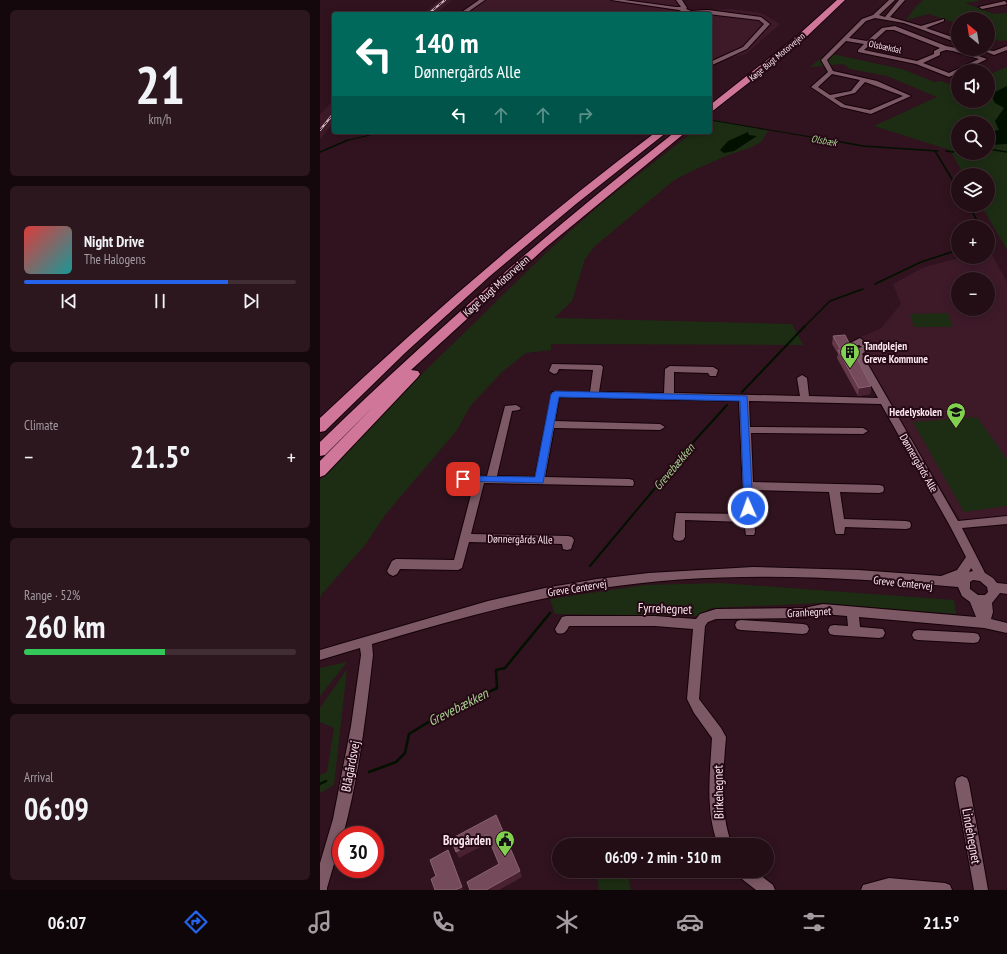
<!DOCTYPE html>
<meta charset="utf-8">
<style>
:root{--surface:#240e16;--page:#2c171f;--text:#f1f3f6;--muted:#a39ca1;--line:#412e35;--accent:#2563eb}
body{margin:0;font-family:"PT Sans Narrow",sans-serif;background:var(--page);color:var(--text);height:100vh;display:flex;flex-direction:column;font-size:15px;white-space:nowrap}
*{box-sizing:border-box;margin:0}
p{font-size:13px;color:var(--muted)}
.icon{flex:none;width:22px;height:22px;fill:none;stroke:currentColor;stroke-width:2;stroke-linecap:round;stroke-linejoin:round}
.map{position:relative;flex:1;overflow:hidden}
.panel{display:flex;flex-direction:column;gap:10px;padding:10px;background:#14080c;width:320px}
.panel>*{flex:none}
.guide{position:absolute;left:12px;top:12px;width:380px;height:122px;border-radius:4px;box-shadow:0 2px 10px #0003,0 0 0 1px var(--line);background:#00695c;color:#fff;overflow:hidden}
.needle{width:26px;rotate:330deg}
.tools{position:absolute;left:631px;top:12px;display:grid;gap:8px}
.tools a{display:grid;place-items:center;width:44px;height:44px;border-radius:50%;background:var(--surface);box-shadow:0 2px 10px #0003,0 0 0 1px var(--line);font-size:20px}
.speed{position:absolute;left:12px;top:826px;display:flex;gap:8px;font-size:20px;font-weight:700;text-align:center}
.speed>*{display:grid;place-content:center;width:52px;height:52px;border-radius:50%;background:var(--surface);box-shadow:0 2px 10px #0003,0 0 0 1px var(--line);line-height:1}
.speed .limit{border:6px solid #d22;background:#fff;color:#111}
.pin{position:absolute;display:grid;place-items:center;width:34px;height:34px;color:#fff;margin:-17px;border-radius:8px;box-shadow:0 2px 6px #0006}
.me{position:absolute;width:44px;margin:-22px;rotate:358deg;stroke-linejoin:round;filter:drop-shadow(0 0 3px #0008)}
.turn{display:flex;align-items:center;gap:14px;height:84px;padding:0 16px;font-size:18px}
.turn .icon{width:52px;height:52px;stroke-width:2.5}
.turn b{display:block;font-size:28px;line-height:34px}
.lanes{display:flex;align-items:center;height:38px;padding:0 16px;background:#0003;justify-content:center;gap:20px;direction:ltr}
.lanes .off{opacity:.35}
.big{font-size:30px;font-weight:700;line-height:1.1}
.panel .widget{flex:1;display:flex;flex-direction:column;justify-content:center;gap:6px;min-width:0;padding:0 14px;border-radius:6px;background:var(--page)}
.panel .dial{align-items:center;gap:0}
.dial b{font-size:52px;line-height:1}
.song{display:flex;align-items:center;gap:12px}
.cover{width:48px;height:48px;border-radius:6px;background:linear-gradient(135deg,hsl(0 70% 55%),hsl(180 70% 35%))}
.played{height:4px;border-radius:2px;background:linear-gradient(90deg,var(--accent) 75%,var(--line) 75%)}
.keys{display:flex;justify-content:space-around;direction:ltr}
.heat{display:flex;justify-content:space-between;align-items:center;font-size:22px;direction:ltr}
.charge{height:6px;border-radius:3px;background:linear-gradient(90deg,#34c759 52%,var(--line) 0)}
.trip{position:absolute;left:232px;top:838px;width:222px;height:40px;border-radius:20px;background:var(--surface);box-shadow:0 2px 10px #0003,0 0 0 1px var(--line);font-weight:700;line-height:40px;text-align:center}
.menu{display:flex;height:64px;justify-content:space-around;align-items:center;background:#0e0609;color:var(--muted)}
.menu .icon{width:28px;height:28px}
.menu .selected{color:var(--accent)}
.menu b{font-size:18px;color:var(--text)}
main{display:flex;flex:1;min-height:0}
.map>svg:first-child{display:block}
</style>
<main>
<section class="panel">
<div class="widget dial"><b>21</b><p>km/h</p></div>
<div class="widget">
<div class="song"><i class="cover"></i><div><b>Night Drive</b><p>The Halogens</p></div></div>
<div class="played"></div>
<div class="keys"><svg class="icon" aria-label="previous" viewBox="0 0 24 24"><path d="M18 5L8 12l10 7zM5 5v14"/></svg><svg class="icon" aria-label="pause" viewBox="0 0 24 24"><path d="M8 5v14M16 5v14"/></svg><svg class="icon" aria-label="next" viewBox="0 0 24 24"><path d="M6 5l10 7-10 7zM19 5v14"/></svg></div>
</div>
<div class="widget"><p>Climate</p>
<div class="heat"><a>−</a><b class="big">21.5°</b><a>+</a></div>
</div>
<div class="widget"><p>Range · 52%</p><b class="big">260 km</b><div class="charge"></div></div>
<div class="widget"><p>Arrival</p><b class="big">06:09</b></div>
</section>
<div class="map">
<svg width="687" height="890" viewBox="0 0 687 890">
<rect width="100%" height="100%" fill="#30131e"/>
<!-- built -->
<path fill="#3e1a29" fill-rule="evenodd" d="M119,0H132L116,14H103Z
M157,0H362L370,11L411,9L441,13L460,24L426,54L402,60L390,67V14H138Z
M14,99V122L0,139V115Z
M668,249H669L687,282V516L640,520L532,341L561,328L581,304L573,284L602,268L642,257H668ZM638,279H668V309H638Z"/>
<!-- green -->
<path fill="#1d2d14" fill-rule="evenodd" d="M600,0H658L659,1L645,3L674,14L687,13V40L680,41L668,37V19H638V24L609,14L586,20L597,5L603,1Z
M507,53L582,69L614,82L621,81L638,87V101H668V75L687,67V250L661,205H668V175H644L630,150L554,126L617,97L567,76L530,69L523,64L490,67ZM638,123H668V153H638Z
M390,119L448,131L441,142L432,147L406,156L372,171L353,181L275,246L265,259L252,301L234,318L472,324L483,345L231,344V350L206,353L182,372L151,405L137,430L65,515L45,545L1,595L0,599V480L57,418L228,251L282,203L373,132H390Z
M628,313L633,327H594L590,314Z
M657,417L687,459V506L644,512L593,422Z
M401,583L634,600L636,614L502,603L391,608L377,616L235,614L230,599L325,585Z
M27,662L0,696V668Z
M27,669L14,785L0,793V775L7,772L14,728L0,722V708Z
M296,871H307L311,890H279L277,876Z"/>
<!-- water -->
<path fill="#021000" d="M687,86V144L668,145V132L679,130L675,121L684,108L675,103L672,97L675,92Z
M428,132L429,135L437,136L414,151L404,153L400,150L408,141Z"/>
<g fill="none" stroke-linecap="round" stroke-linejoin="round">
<!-- stream-far3 -->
<path stroke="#021000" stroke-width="1" d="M60,13L72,14
M390,120L515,141
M25,141L62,132"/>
<!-- stream-far2 -->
<path stroke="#021000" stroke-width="1.5" d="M510,140L543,146L618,151
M668,149L687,152
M615,151L638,189
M626,151L633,152L638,149
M0,152L28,140
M648,205L661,227
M555,284L601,262L638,250
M484,327L510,301L543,289"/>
<!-- stream-far1 -->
<path stroke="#021000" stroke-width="2" d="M422,392L485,326
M270,566L377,438L407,405"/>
<!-- stream -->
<path stroke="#021000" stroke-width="2.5" d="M49,772L76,762L85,753L89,734L120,715L177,688L176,670L185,668L230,613
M0,784L6,781"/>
<!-- minor casing -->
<g stroke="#160108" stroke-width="2">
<path id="minor" d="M159,0H165L145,14H139Z
M291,0H304L356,7H361L356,0H362L367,8L366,9L371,11L388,10L441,17L450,24L427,49L390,66V62L423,47L444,24L439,20L388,14H368L359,10Z
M569,0H575L559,15L565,17L579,0H585L570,17L601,26L624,19V21L606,28L638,39V43L584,23L555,18L546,21L529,38L547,41L562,28L575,26L626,46L636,48L667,59L643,71H638V73L629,77L596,64L538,52V50L544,44L526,41L507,60L513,71L557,81L591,96L551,114L521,107L491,87L508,72L501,60L542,19L553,15ZM566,30H574L620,48L614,51V54L597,61L544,50ZM626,50L633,51L659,59L629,73L603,63L620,55V52ZM512,74L540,80L531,91L510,95L498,87ZM545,82L583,96L550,110L525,105L514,98L535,93Z
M685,1L687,4L662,9L659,7Z
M687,46V50L674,55L659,49L674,51Z
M540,338L552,347L542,354L638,521L687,516V524L642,528L665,573L673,578L677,583L687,584V594L680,593L672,603L673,612L671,619L687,623V633L664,628L539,617L540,627L563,629L565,633L563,637L559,638L514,635L510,634L508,630L510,626L514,625L528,626L527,616L503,614L484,618L396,619L388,622L385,626L379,699L401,728L406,737C403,774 399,810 412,845H398C385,810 390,774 392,738L374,713L367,699L373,629L335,626H249C246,632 244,635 237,633L235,629L242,617L246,616H335L376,619L380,614L396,609L484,608L503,604L656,617L650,602L642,596L638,587C518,576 395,570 276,589C199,601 126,622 52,644L53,655C46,715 39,777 23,835H21V840L7,888V890H0V863L13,819L31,726L41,655L40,648L0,660V650L168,601L225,588L277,579L329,573L433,567L538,570L621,576L637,570L646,557L630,526L561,404L429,401L430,427L543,428L548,431L543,434L431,433L433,482L559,485L563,486L564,489L563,492L559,493L520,492L524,519L586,521L590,522L591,525L590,528L586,529L525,527L524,534H516L515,531L509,492L433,490L435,532L434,535H426L424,522L365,520V537L363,540L359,541L355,540L353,537L356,513L424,514L419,401L239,397L235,421L340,424L345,427L340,430L234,428L225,477L309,479L313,480L314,483L313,486L164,483L151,534L248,536L252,537L254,540L251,549L247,550L243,549L242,544L149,542L142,568L138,570L80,569L77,574L73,576L69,574L67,571L72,561L76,559L134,560L154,483L139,482L138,479L139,476L143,475L167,476L185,406L196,405L201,408L199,410L192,411L177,476L215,477L232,392H270L273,370L239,369L237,373L234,374L229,371L232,364L281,365L283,367L279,392L344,393L345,369L350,366L393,367L398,370L396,376H390L388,373L354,372V393L480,396L477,378L482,375L487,378L489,396L558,398L528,344ZM537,345H539L542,347L539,348ZM651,568L653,571L649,572ZM653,580L660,581L667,587L668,592L665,595H658L650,589V582Z
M421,620L483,624L487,625L489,629L487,633L483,634L421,630L417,629L415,625L417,621Z
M598,630L654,633L658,634L660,638L658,642L654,643L598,640L594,639L592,635L594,631Z
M642,776L647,778L649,783L668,890H654L635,783L637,778Z
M416,871H435L453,885L455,890H436L418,876Z
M569,878L625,883L630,885L632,890H541L543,885Z"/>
</g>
<!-- highway casing -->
<g stroke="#160108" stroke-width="2">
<path id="highway" d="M517,0H525L482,41L390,113V105L476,37Z
M336,132H347L256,204L170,276L86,352L5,431L0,432V418C107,317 218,221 336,132Z
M355,132H366L225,248L91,370L98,371L100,374L98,377L5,475L0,477V461L52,408L5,455L0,456V442C113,332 231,229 355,132Z"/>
</g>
<!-- minor -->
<use href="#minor" fill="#7c5965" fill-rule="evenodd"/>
<!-- highway -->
<use href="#highway" fill="#d07698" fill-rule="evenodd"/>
<!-- rail casing -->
<g stroke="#d3bcc4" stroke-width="2">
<path id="rail" d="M108,14L125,0
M0,130L14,113"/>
</g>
<!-- rail -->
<use href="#rail" stroke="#250915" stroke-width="1" stroke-dasharray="3.5" stroke-linecap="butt"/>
</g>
<!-- wall -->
<path fill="#643849" d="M513,336L551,386L550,394L538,396L517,358L518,354L512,344Z"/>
<!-- shaded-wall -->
<path fill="#492131" d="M551,386L550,394L538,396L539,388Z
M167,835L170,842L139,858L136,852Z
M128,850L131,857L143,890H135Z
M200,871L202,877L179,890H166Z"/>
<!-- building -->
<path fill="#754b5b" stroke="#8a6372" d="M525,335L551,386L539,388L518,350H521L513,336Z
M176,815L200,871L166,890H150L147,882L179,864L167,835L136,852L131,839Z
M128,850L142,887L135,890H115L111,879L116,876L110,860Z"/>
<!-- route -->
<path fill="#2563eb" stroke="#184099" d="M235,391L427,396L433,508L432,510L428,511L424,508L420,401L239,397L223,483L140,481L138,479L143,476L215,477L231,394Z"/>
<!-- icons -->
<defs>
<g id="building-pin" transform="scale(1)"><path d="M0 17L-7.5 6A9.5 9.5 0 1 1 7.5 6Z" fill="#81d050" stroke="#250915"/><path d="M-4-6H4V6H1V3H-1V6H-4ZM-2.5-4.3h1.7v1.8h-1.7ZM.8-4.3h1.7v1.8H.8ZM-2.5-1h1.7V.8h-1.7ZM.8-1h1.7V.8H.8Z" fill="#111"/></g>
<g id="school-pin" transform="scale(1)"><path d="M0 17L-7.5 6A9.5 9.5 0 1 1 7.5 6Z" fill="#81d050" stroke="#250915"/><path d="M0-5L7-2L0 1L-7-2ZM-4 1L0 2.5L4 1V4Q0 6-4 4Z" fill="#111"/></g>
<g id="civic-pin" transform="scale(1)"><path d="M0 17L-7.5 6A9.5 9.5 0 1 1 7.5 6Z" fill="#81d050" stroke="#250915"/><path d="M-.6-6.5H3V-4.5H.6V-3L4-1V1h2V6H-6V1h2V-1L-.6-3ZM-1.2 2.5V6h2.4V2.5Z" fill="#111"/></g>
</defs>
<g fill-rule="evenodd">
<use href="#building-pin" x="530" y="352"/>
<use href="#school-pin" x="636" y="412"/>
<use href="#civic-pin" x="185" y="840"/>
</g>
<g text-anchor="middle" stroke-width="4" stroke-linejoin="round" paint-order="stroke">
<!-- far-street labels -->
<g font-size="9" fill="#fbe5ec" stroke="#250915">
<text transform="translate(565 47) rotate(12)" y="3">Olsbækdal</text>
<text transform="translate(457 57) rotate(-40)" y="3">Køge Bugt Motorvejen</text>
</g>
<!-- far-water labels -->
<g font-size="10" font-style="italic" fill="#a6d290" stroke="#250915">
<text transform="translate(504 140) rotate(10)" y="4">Olsbæk</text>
</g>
<!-- street labels -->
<g font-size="11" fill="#fbe5ec" stroke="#250915">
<text transform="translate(176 286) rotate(-42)" y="4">Køge Bugt Motorvejen</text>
<text transform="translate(599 463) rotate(60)" y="4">Dønnergårds Alle</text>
<text transform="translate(200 539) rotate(1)" y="4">Dønnergårds Alle</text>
<text transform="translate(583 583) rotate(6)" y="4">Greve Centervej</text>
<text transform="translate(257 588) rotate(-9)" y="4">Greve Centervej</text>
<text transform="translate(489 612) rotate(-3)" y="4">Granhegnet</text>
</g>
<!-- poi labels -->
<g font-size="11" font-weight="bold" fill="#fbe5ec" stroke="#250915" text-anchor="start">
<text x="544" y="350">Tandplejen<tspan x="544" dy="13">Greve Kommune</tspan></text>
<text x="622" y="416" text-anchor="end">Hedelyskolen</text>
</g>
<!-- water labels -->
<g font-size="12" font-style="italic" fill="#a6d290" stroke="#250915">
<text transform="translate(354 467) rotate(-50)" y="4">Grevebækken</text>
</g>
<!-- near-street labels -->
<g font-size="13" fill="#fbe5ec" stroke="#250915">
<text transform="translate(345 608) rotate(2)" y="5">Fyrrehegnet</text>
<text transform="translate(30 766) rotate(-79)" y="5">Blågårdsvej</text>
<text transform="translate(398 792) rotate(-91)" y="5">Birkehegnet</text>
<text transform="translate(652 836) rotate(80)" y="5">Lindehegnet</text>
</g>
<!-- near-poi labels -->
<g font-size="13" font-weight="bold" fill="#fbe5ec" stroke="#250915" text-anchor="end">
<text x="171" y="845">Brogården</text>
</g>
<!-- near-water labels -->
<g font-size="14" font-style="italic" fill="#a6d290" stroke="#250915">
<text transform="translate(138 707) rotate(-27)" y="5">Grevebækken</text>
</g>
</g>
</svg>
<div class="tools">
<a><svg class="needle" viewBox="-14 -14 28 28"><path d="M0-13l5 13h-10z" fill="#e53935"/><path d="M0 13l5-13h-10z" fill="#a39ca1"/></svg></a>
<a><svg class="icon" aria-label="sound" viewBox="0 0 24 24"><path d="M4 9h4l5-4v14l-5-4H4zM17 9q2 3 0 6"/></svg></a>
<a><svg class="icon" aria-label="search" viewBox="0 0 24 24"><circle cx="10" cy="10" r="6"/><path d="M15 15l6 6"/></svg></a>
<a><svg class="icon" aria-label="layers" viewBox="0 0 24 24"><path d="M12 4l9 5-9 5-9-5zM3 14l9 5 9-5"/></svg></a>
<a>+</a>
<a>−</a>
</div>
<div class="speed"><div class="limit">30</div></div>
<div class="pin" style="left:143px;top:479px;background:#d93025"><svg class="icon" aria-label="arrive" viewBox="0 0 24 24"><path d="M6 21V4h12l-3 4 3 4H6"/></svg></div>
<svg class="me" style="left:428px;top:508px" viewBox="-20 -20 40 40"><circle r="17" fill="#2563eb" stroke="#fff" stroke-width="3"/><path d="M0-11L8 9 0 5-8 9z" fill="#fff"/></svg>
<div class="trip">06:09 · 2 min · 510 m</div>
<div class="guide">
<div class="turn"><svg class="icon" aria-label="left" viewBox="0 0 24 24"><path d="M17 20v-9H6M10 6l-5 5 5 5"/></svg><div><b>140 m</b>Dønnergårds Alle</div></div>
<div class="lanes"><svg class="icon" aria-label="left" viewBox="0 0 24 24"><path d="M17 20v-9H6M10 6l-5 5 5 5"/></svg><svg class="icon off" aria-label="ahead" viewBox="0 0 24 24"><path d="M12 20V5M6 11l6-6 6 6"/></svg><svg class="icon off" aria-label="ahead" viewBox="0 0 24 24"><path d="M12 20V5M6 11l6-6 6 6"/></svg><svg class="icon off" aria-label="right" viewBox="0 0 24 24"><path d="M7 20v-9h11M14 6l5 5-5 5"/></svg></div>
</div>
</div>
</main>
<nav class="menu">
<b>06:07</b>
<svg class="icon selected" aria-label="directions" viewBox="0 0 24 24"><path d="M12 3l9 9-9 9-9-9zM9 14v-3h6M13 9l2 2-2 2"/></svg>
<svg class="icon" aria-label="music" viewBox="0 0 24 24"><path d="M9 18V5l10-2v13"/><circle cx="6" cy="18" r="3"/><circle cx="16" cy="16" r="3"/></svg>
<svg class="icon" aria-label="phone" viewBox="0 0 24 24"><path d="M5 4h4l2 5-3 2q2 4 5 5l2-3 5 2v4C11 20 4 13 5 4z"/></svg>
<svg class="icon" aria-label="climate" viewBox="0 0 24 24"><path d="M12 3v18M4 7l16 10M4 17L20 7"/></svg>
<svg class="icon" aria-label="car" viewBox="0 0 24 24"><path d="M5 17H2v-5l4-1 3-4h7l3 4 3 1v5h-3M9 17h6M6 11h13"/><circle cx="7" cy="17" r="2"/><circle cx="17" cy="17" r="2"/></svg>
<svg class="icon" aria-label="filters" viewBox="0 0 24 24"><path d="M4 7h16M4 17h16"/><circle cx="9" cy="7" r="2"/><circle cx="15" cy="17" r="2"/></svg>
<b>21.5°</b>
</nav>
